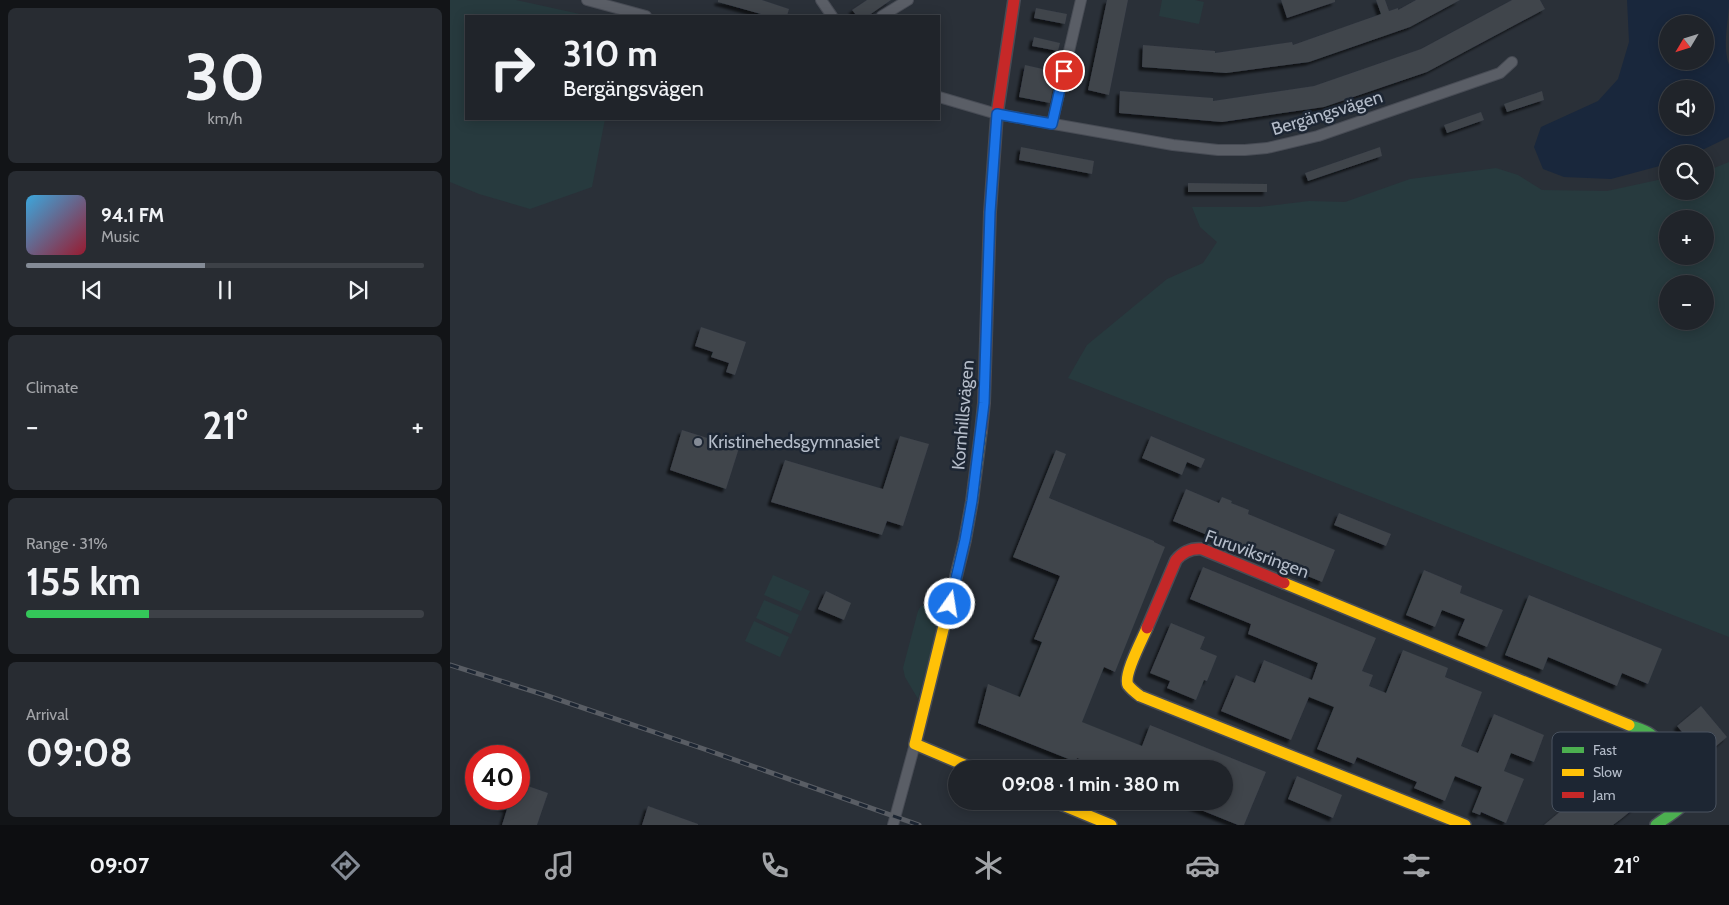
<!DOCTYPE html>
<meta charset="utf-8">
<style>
:root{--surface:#20242a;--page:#282c32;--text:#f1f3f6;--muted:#a2a4a8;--line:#3d4147;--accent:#848b96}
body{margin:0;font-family:Cabin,sans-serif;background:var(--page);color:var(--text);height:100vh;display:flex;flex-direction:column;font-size:19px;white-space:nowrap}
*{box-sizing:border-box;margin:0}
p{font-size:16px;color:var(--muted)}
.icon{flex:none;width:28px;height:28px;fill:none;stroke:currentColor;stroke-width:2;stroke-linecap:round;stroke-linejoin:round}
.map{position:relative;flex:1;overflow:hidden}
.sheet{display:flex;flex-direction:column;gap:8px;padding:8px;background:#121417;width:450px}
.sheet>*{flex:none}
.hud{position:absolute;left:15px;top:15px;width:475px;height:105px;border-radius:0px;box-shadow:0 2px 12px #0003,0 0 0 1px var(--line);background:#20242a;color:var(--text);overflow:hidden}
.needle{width:32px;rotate:232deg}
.buttons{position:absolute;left:1209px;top:15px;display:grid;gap:10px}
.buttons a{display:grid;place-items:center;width:55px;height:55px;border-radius:50%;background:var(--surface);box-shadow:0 2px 12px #0003,0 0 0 1px var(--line);font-size:25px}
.speed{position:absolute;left:15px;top:745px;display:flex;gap:10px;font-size:25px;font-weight:700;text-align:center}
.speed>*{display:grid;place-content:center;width:65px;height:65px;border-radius:50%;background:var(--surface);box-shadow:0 2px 12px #0003,0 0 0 1px var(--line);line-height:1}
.speed .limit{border:8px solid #d22;background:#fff;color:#111}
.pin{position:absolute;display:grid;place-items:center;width:42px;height:42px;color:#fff;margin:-21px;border:2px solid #fff;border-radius:50%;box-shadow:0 1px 5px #0007}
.me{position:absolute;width:55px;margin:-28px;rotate:13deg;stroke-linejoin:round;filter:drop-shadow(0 0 4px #0008)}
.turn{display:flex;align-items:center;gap:18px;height:105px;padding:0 15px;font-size:22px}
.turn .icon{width:65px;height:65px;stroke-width:2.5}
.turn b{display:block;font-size:35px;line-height:42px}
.big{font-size:38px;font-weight:800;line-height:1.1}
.sheet .tile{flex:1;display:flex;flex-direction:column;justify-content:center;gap:8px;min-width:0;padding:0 18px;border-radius:8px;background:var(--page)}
.sheet .dial{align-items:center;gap:0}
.dial b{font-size:65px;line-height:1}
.song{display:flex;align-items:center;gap:15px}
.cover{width:60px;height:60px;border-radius:8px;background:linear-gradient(135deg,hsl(200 70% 55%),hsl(350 70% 35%))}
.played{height:5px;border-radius:2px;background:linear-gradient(90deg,var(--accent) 45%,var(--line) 45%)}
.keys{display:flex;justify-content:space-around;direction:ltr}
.heat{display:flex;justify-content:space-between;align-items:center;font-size:28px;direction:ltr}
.charge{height:8px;border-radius:4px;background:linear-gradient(90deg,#34c759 31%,var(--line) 0)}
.trip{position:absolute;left:498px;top:760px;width:285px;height:50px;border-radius:25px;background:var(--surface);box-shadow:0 2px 12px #0003,0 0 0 1px var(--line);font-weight:800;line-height:50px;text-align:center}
.dock{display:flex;height:80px;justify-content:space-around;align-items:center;background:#0d0e11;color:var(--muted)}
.dock .icon{width:35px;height:35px}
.dock .on{color:var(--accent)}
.dock b{font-size:22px;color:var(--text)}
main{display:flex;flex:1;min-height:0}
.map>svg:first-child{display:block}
</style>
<main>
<section class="sheet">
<div class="tile dial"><b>30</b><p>km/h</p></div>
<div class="tile">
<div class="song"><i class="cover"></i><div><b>94.1 FM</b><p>Music</p></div></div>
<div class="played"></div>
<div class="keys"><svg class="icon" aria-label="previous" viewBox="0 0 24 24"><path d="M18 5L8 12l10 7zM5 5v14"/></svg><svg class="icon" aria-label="pause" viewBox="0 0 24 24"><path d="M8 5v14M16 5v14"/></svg><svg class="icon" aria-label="next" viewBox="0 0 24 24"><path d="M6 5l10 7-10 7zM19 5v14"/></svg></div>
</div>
<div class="tile"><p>Climate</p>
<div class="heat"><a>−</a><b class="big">21°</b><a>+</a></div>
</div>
<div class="tile"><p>Range · 31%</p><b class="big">155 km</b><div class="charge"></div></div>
<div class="tile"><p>Arrival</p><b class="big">09:08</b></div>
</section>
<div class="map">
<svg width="1279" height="825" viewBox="0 0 1279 825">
<defs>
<filter id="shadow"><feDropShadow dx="-3.5" dy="3.5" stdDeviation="1" flood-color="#0009"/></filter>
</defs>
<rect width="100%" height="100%" fill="#2a3038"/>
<!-- green -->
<path fill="#273a3e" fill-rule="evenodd" d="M0,0H66L139,16H16V119H155L142,187L80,209L29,194L0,182Z
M712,0H745L754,2L749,24L709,16Z
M1279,162V637L618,378L637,345L717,279L753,263L767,242L750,227L742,207H809L859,201L895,202L960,179L1046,168L1068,175L1092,190L1157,191L1217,178L1218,191H1255V170L1264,168ZM1218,219H1255V256H1218ZM1218,284H1255V321H1218Z
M323,575L360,591L351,611L314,595Z
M314,600L349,615L341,634L306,618Z
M478,604L486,611L490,619L468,699L455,677L453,668L468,611L471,606Z
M304,621L339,637L330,657L295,641Z"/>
<!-- water -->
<path fill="#19273c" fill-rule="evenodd" d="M1177,0H1279C1279,22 1272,43 1279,65V137L1244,154H1218L1217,164L1161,179L1114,177L1093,169L1084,147L1091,127L1148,101L1168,79L1179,42ZM1218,24H1255V61H1218ZM1218,89H1255V126H1218Z"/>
<!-- building -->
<path fill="#3f444c" filter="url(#shadow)" d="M268,0H312L339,9L337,16H318L268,2Z
M417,0H441L418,16H407L402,10Z
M657,0H678L659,95L638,90Z
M831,0H885V2L837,18Z
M926,0H935L939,11L948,8V10L966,0H1010L960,27L859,62L776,73L692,67L693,45L765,51V53L842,42L843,45L931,14Z
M1062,0H1090L1095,9L977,72L874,107L772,122L669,113L670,91L763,98V101L864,86L971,49Z
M586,8L617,14L615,24L584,18Z
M584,37L610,43L608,51L582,46Z
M575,65L606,72L600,103L569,97Z
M1092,91L1094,100L1057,112L1054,104Z
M1031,112L1034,120L997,133L994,125Z
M571,147L644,161L642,174L569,160Z
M930,147L932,156L858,181L855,173Z
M738,183L817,184V192H738Z
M251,327L296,342L285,375L276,372L279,363L261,357L263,352L245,346Z
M232,430L289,448L276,489L220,470Z
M450,436L479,444L453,526L437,521L432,535L321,502L335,460L433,489Z
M701,436L755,459L751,468L737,462L732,475L692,458Z
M606,450L616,454L599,498L704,541V542L715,547L665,672L654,667L632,722L692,746L700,725L816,772L794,825H788L731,802L774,801V769H654L627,758L626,762L528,723L538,684L570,697L592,642L584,639L610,576L563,557Z
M736,489L769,503L772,497L782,501L781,503L799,510L798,514L885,550L872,582L723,521Z
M889,513L941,534L936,546L884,525Z
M753,567L926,638L912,671L923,675L919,686L936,693L953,650L998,668L995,677L1032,692L1011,746L1028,753L1044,714L1094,735L1084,762L1061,753L1054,771L1074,779L1056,823L1031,812L1030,815L1022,812L1032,787L1005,776L995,801L964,788L967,782L907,757L904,764L867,749L884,707L859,697L841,740L771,711L786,675L805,683L814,660L862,680L868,663L798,634L801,624L740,599Z
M974,570L1012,586L1010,593L1053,610L1037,647L1008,635L1015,619L992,610L985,627L956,615Z
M376,591L401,603L394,620L368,609Z
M1079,595L1212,649L1198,684L1172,673L1167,686L1098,657L1093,670L1055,655Z
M721,623L755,637L750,649L767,656L757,681L754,680L746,700L717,688L720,681L700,673Z
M1251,706L1277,737L1253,757L1227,726Z
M1186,748L1215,783L1171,819L1163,825H1094Z
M69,773L78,776L75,785L98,793L87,825H52L57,809L33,800V799H69Z
M847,776L892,795L883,818L838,799Z
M198,806L248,824V825H192Z"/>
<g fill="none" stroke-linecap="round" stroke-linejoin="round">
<!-- street casing -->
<g stroke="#484c55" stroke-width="12">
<path id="street" d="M137,0L196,16
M371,0L382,16
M432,16L458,0
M489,97L547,114L723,145L768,150H795L817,148L868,136L1050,73L1062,62
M602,124L631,0
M443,825L465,744"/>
</g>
<!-- fast casing -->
<g stroke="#484c55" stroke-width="14">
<path id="fast" d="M1179,725C1186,728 1194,730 1200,734C1213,743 1244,777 1240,794C1236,807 1216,817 1206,825"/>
</g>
<!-- slow casing -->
<g stroke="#484c55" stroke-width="14">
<path id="slow" d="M834,583L1179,725
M697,628C693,638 673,675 678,685C681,689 686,693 690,696L1015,825
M524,769L465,744L515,540L522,501L531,431
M603,801L661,825"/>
</g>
<!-- jam casing -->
<g stroke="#484c55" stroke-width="14">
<path id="jam" d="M531,431L534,403L540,212L547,114L564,0
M697,628L726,560C733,552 741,548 752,549L834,583"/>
</g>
<!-- street -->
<use href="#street" stroke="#5a5e66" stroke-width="10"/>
<!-- fast -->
<use href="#fast" stroke="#4caf50" stroke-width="11"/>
<!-- slow -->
<use href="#slow" stroke="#ffc107" stroke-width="11"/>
<!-- jam -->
<use href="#jam" stroke="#c62828" stroke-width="11"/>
<!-- rail casing -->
<g stroke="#595d64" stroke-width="5">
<path id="rail" d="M0,665L95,695L254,749L469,825"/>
</g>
<!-- rail -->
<use href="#rail" stroke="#1d2633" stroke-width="3" stroke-dasharray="9" stroke-linecap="butt"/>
</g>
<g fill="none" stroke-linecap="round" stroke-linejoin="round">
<!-- route casing -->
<g stroke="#114b97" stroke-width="12">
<path id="route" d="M500,604L515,540L522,501L534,403L540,212L547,114L602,124L614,71"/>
</g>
<!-- route -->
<use href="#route" stroke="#1a73e8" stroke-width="9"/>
</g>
<!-- markers -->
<circle fill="#848b96" stroke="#1d2633" stroke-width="2" cx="248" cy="442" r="5"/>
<g text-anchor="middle" stroke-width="5" stroke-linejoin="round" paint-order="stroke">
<!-- street labels -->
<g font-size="18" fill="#b4bcc9" stroke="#1d2633">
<text transform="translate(877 113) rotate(-17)" y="6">Bergängsvägen</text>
<text transform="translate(513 415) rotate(-85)" y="6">Kornhillsvägen</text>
<text transform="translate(807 554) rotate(20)" y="6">Furuviksringen</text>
</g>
<!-- poi labels -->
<g font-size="18" fill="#b4bcc9" stroke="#1d2633" text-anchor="start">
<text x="258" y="448">Kristinehedsgymnasiet</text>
</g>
</g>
<!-- legend -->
<rect x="1102" y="732" width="164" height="80" rx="8" fill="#1d2633" stroke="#4a5360" stroke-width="1"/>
<rect x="1112" y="747" width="22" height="6" fill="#4caf50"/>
<rect x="1112" y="769" width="22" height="7" fill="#ffc107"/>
<rect x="1112" y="792" width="22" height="6" fill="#c62828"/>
<g font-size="14" fill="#b4bcc9">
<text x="1143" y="755">Fast</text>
<text x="1143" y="777">Slow</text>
<text x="1143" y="800">Jam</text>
</g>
</svg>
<div class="buttons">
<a><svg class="needle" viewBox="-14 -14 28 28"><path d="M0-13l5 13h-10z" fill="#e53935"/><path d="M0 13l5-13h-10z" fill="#a2a4a8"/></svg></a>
<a><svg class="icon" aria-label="sound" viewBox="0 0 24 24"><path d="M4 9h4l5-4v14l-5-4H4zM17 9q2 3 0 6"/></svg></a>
<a><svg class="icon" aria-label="search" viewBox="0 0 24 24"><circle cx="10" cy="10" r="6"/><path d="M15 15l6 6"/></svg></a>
<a>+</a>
<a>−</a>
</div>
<div class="speed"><div class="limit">40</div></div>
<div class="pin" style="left:614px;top:71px;background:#d93025"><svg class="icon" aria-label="arrive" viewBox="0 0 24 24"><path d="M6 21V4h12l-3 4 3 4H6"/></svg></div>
<svg class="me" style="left:500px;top:604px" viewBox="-20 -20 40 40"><circle r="17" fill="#1a73e8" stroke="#fff" stroke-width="3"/><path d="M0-11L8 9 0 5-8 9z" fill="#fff"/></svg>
<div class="trip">09:08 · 1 min · 380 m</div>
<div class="hud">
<div class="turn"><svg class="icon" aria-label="right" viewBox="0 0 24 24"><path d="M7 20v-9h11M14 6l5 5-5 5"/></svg><div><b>310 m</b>Bergängsvägen</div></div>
</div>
</div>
</main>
<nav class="dock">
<b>09:07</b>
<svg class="icon on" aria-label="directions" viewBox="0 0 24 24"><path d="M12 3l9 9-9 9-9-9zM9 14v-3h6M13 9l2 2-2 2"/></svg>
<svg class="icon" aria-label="music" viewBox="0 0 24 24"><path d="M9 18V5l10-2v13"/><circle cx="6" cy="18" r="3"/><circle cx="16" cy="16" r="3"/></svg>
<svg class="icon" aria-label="phone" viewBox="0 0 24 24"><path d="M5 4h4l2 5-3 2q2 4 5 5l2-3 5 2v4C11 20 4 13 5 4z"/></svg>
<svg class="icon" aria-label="climate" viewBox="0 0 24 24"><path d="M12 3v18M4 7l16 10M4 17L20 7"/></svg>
<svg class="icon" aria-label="car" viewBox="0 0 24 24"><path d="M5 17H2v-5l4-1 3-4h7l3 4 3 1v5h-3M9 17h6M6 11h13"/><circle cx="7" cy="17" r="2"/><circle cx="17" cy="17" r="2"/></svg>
<svg class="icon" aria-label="filters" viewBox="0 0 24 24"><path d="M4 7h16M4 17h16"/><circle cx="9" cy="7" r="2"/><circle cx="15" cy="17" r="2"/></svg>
<b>21°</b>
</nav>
